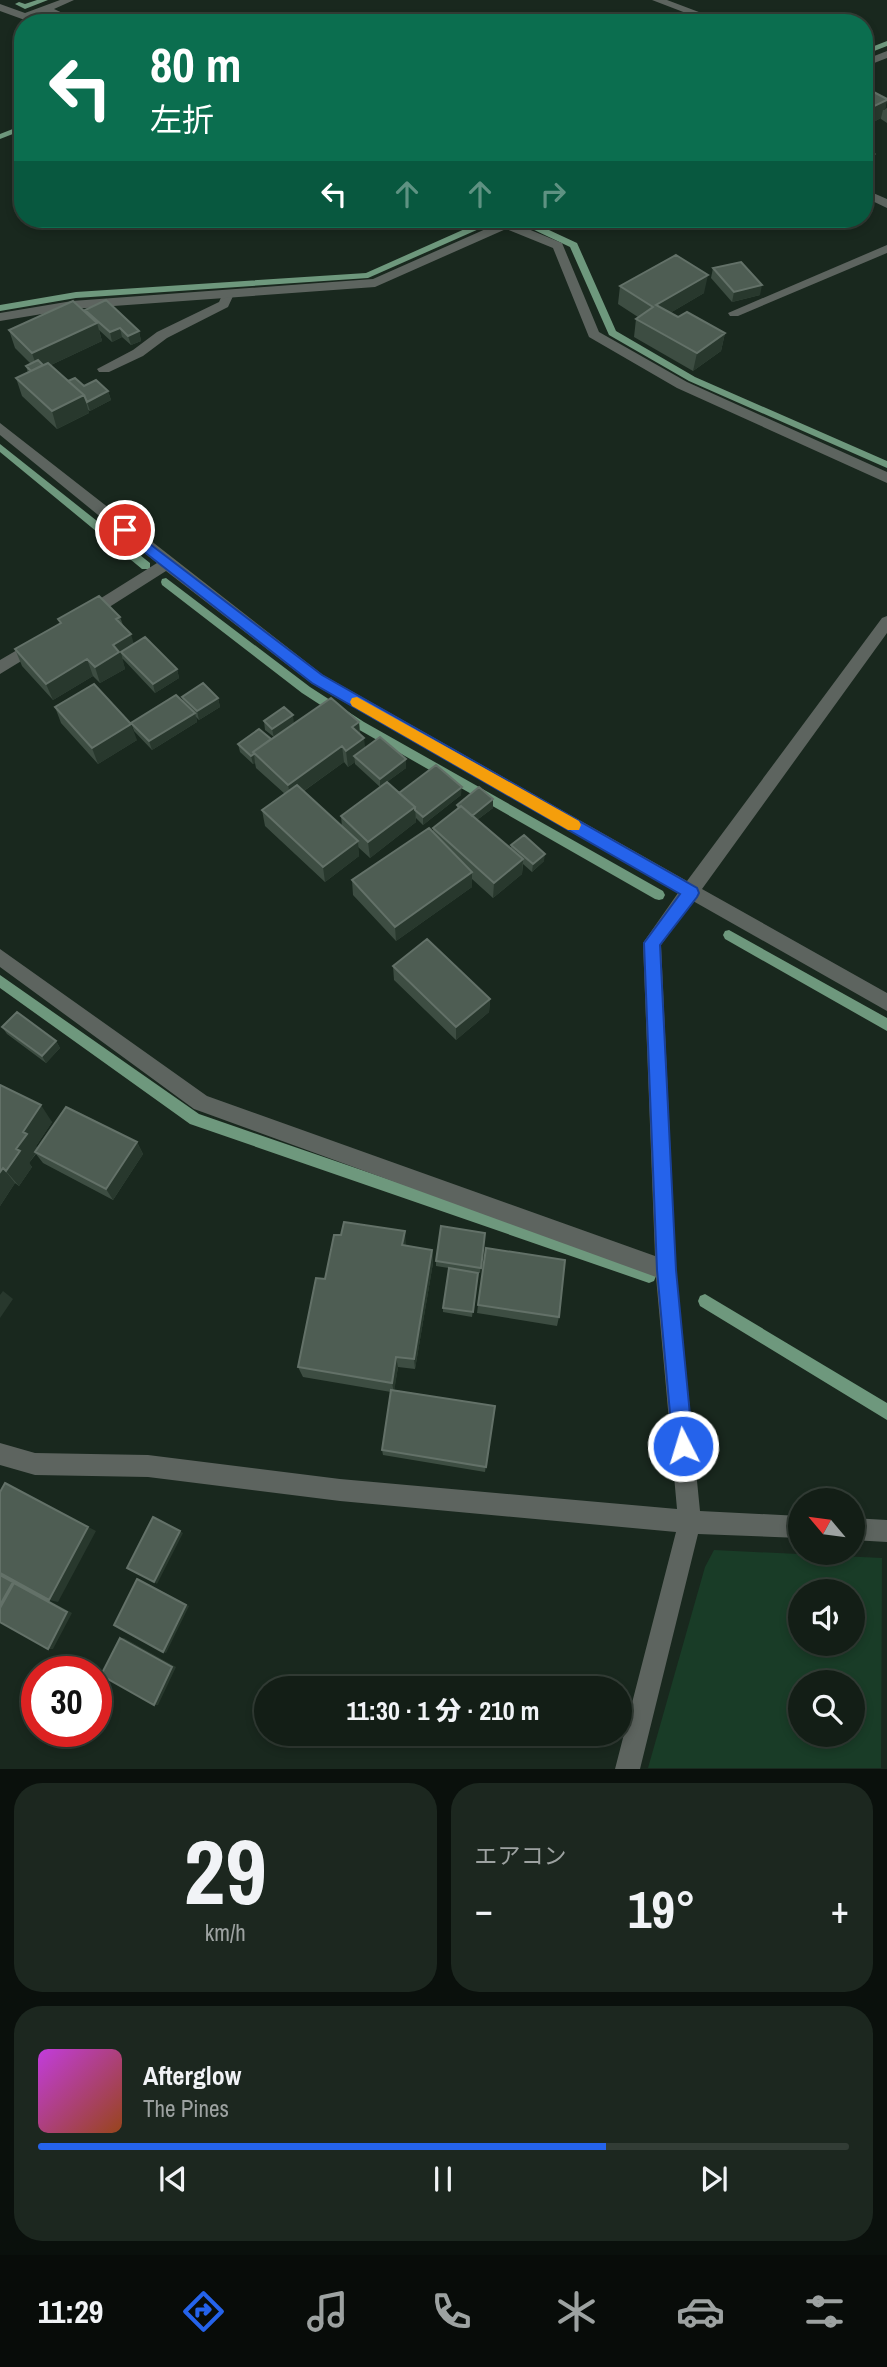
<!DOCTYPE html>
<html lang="ja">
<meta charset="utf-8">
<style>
:root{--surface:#131e16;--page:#1c271f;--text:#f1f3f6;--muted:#9da2a1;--line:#323c35;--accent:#2563eb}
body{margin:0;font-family:"Archivo Narrow","Noto Sans JP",sans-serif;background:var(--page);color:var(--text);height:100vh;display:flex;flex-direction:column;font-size:26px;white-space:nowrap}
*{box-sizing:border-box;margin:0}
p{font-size:23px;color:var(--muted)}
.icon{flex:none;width:38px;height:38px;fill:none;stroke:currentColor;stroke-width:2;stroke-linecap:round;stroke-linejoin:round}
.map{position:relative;height:1769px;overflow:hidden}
.details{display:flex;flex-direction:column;gap:14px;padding:14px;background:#0a100c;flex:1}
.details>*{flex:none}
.top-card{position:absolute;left:14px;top:14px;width:859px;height:214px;border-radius:28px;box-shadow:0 4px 10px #0003,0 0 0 2px var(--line);background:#0b6e4f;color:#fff;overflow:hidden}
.needle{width:46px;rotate:299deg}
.buttons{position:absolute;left:788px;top:1488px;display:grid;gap:14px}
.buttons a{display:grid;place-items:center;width:77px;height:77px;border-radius:50%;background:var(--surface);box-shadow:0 4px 10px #0003,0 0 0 2px var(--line);font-size:35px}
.speed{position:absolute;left:21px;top:1656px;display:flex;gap:14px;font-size:35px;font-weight:700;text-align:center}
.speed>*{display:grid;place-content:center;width:91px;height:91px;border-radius:50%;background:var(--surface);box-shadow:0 4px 10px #0003,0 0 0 2px var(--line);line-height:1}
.speed .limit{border:10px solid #d22;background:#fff;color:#111}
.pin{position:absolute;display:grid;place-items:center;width:60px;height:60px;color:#fff;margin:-30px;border:4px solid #fff;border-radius:50%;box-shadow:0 2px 7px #0007}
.me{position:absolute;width:77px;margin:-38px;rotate:355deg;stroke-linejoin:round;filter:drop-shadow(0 0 5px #0008)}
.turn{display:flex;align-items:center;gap:24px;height:147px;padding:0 21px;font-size:32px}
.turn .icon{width:91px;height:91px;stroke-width:2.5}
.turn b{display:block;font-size:49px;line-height:60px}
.lanes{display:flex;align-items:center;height:66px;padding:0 21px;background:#0003;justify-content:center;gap:35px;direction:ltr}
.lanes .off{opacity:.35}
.big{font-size:52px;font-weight:800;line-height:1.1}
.details .widget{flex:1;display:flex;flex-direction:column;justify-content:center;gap:10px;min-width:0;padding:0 24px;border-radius:28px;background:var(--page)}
.details .dial{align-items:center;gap:0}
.dial b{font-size:91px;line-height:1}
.song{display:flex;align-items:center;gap:21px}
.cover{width:84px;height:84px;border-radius:10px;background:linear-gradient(135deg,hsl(290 70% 55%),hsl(20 70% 35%))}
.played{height:7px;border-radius:4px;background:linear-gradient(90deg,var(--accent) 70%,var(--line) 70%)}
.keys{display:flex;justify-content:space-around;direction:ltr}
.heat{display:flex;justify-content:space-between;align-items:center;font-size:38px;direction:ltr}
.details .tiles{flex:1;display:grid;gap:14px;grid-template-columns:1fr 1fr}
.widget:last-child{grid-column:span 2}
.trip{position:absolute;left:254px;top:1676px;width:378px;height:70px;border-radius:35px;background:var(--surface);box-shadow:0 4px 10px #0003,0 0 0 2px var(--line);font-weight:800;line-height:70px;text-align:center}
.tabs{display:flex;height:112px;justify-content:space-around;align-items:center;background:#080c09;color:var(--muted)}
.tabs .icon{width:49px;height:49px}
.tabs .active{color:var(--accent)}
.tabs b{font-size:32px;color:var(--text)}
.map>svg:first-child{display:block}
</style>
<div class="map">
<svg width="887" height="1769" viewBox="0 0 887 1769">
<rect width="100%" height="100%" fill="#19281e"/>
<!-- green -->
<path fill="#193c27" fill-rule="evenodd" d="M714,1550L882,1558L881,1768H648L705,1567ZM800,1591H852V1643H800ZM800,1682H852V1734H800Z"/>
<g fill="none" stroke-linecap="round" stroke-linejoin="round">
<!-- stream -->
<path fill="#6e987d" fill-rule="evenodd" d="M37,0H48L25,9L15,4L19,2L25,4Z
M45,15L62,21V23C54,23 48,22 41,17Z
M887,41V46L864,55V50Z
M23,125V130L0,139V134Z
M485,220L489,223L488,225L368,278L76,298L0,311V305L76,292L366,273Z
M530,224H536L577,243L616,331L695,377L887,461V468L689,381L609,335L570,247L530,228Z
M0,444L150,563V569H142L0,452Z
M166,578L310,687L364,722L663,891L665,895L663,899L659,900L655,899L356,728L302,693L162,585L161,582L162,579Z
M729,930L887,1018V1031L725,939L723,935L725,931Z
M0,975L199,1114L649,1269L654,1271L656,1276L654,1281L649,1283L190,1124L0,988Z
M705,1294L887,1403V1420L700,1306L698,1301L700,1296Z"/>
<!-- service -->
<path fill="#5d645f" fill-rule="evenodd" d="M887,245V253L738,316H730L728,313Z
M228,290L234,294L228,307L167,338L143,356L109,372H99L97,369L133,350L157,332L219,302L224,291Z"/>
<!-- minor -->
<path fill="#5d645f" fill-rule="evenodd" d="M60,0H74L54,9L84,23H70L45,12L34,16L39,20L33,23L0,11V4L25,13Z
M652,0H667L728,23H712Z
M887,51V58L864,67V60Z
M864,189L887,199V208L864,197Z
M497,219H524L516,224L562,243L599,332L687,382L887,472V483L677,388L589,337L553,248L506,229L375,287L72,309L0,321V313L72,301L373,279L497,224Z
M0,423L323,675L687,881L882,618L887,616V633L702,889L887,993V1011L693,901L661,945L676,1270L700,1511L800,1516V1538L698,1534L640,1769H615L676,1532L340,1501L148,1477L35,1475L0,1465V1443L35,1453L148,1455L340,1479L677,1509L656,1277L194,1109L0,967V949L207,1096L655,1256L643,943L678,893L311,683L166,571L92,618H82L79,614L82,610L157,563L0,435Z
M36,639L41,641L44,645L41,649L0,674V660Z
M852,1518L887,1520V1542L852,1540Z"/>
</g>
<!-- wall -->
<path fill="#3d4d42" d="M864,87L887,99L885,109L887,108V123L881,119V118L864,127Z
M713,268L760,295L732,302L711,278Z
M620,286L704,293L670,313L678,317L725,333L721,351L693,371L634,337L636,319L638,317L618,304Z
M85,310L139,331L141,341L131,345L122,337L112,342L99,330L102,341L51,365L68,381L84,386L108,391L111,400L90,411L88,410L89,413L57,429L22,396L16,378L28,373L26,366L31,364L15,348L9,330L86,312Z
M120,617L123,625L134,644L177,669L179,678L155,693L123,659H122L125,669L100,683L93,676L53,700L22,666L15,649L60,623L58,619Z
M182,697L218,698L220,707L199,720L196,717L197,722L152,750L134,731L131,723L183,702Z
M55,707L137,740L98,764L61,723Z
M264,721L294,723L359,722L360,734L365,748L406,768L380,787L355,764V762L348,767L344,762L304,791L342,827L341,816L399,793L461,795L423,825L416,818V822L370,858L358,847L359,856L325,882L265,826L262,810L285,794L256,768L255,763L253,764L240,752L238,744L271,739L274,737L265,730Z
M493,799V808L477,820L511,849V845L544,861L532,872L523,864L522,874L493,898L472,879V887L396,941L353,895L352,880L433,832V828L457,809V805Z
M393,966L490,999L489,1012L456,1040L394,980Z
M2,1027L56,1041L60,1048L46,1063L7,1034Z
M0,1085L52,1122L36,1146L37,1148L137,1142L143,1154L113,1200L43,1163L36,1154L29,1163L32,1167L19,1186L15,1183L0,1206Z
M485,1233L480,1273L436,1266V1261Z
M341,1235L432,1250L433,1263L415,1369L398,1367L394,1390L495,1406L485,1472L383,1455L382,1450L391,1392L303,1377L298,1367L325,1279Z
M478,1273L472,1317L443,1312V1308Z
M478,1305L559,1317L557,1326L477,1313Z"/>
<!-- shaded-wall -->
<path fill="#28382d" d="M887,100L885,110H883L881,118L864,127V111Z
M874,154L872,164L864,168V160Z
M708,275L704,293L653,323L656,305Z
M762,285L760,295L732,302L734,292Z
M97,323L102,341L38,371L32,353Z
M120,328L122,337L112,342L110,332Z
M139,331L141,341L131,345L128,336Z
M725,333L721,351L693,371L697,353Z
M108,391L111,400L90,411L87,402Z
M84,395L89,413L57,429L52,411Z
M131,634L136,651L121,652L125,669L100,683L95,667L113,645Z
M87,659L93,676L53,700L46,684Z
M177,669L179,678L155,693L153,684Z
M218,698L220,707L199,720L197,711Z
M195,713L197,722L152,750L149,741Z
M293,715L294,724L274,738L272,729Z
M359,722L360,738L352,727Z
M131,724L137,740L98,764L92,748Z
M364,738L366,754L354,756L355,762L348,767L346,751Z
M342,746L344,762L291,800L288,785Z
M254,754L255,763L253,764L251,756Z
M406,759V768L380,787V779Z
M462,787L461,795L423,825V817Z
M493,799V808L470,825V817Z
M415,807L416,822L370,858L368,842Z
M358,841L359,856L325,882L323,867Z
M545,854L544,861L532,872L533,864Z
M523,859L522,874L493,898L494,883Z
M472,872V887L396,941L395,927Z
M490,999L489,1012L456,1040V1027Z
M56,1041L60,1048L46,1063L42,1056Z
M41,1105L52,1122L36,1146L38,1150L29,1163L32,1167L19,1186L6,1171L23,1132Z
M137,1142L143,1154L113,1200L106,1189Z
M3,1168L15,1183L0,1206V1172Z
M405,1231L406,1245L404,1259L402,1245Z
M432,1250L433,1263L415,1369L414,1359Z
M3,1291L13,1299L0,1318V1295Z
M396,1357L398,1367L394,1393L392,1383Z
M15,1488L96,1531L58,1602L49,1600Z
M180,1531L183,1533L157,1584L154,1582Z
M0,1575L4,1576L72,1613L53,1649H48L0,1616Z
M141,1580L189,1606L166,1653L163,1652Z
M120,1638H124L176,1667L158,1705H154Z"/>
<!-- building -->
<path fill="#4e5d53" stroke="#637168" stroke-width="2" d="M864,87L887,99V100L864,111Z
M864,149L874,154L864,160Z
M676,255L708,275L656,305L678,317L687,312L725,333L697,353L636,319L653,307L620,286Z
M741,262L762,285L734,292L713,268Z
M106,300L139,331L128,336L120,328L110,332L85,310Z
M73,301L97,323L32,353L9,330Z
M38,360L43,365L31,371L26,366Z
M48,363L84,395L52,411L16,378Z
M75,378L84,386L96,380L108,391L87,402L84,395L68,381Z
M99,596L120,617L116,619L131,634L113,645L119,652L95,667L87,659L46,684L15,649L61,623L58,619Z
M145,637L177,669L153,684L121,652Z
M203,683L218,698L197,711L182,697Z
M94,684L131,724L92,748L55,707Z
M176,695L195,713L149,741L131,723Z
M331,698L359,722L352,727L364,738L346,751L342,746L288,785L253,752Z
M284,707L293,715L272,729L264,721Z
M259,729L271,739L253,752L254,754L251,756L238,744Z
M380,737L406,759L380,779L354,756Z
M436,765L462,787L423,817L415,810V807L399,793Z
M387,782L415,807L368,842L341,816Z
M297,785L358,841L323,867L262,810Z
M479,787L493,799L472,816L461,806L459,807L457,805Z
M461,806L523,859L494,883L433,828Z
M429,828L472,872L395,927L352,880Z
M524,835L545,854L533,864L511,845Z
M427,939L490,999L456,1027L393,966Z
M17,1012L56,1041L42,1056L2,1027Z
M0,1085L41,1105L23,1132L27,1134L16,1149L20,1151L6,1171L3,1168L0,1172Z
M66,1107L137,1142L106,1189L35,1152Z
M344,1222L405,1231L402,1245L432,1250L414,1359L396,1357L392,1383L298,1367L316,1278L325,1279L334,1235H341Z
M441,1226L485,1233L481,1268L436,1261Z
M486,1248L565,1260L559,1317L478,1305Z
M449,1268L478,1273L473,1312L443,1308Z
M391,1390L495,1406L486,1467L382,1450Z
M5,1483L88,1527L49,1600L0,1573V1492Z
M153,1517L180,1531L154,1582L127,1568Z
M0,1575L13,1582L0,1605Z
M137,1579L186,1605L163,1652L114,1625Z
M14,1583L67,1612L48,1649L0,1622V1608Z
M120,1638L172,1667L154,1705L101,1675Z"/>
<!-- route -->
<path fill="#2563eb" stroke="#184099" stroke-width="2" d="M125,525L322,675L697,888L699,893L697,897L660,945L676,1270L693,1446L690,1453L683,1456L676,1453L673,1446L657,1270L644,943L680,894L312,683L120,533L119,530Z"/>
<!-- slow -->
<path fill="#f59e0b" d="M357,697L579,821L581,825L579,830H568L352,706L350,702L352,698Z"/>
</svg>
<div class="buttons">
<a><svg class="needle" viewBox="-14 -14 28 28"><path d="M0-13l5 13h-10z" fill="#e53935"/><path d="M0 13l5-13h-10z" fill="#9da2a1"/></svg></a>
<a><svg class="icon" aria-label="sound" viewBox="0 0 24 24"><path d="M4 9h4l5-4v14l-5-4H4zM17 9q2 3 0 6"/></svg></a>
<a><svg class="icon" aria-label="search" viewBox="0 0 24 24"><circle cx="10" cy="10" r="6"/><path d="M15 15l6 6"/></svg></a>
</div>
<div class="speed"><div class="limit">30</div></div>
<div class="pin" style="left:125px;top:530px;background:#d93025"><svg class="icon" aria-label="arrive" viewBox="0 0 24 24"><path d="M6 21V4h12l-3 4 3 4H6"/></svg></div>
<svg class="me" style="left:683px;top:1446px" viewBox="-20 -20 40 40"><circle r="17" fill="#2563eb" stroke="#fff" stroke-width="3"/><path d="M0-11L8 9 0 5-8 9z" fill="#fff"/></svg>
<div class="trip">11:30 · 1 分 · 210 m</div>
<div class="top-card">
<div class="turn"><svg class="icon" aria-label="left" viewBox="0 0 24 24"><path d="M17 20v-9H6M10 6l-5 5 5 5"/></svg><div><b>80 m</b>左折</div></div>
<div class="lanes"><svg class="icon" aria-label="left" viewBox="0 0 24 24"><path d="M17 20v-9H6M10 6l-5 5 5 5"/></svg><svg class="icon off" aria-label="ahead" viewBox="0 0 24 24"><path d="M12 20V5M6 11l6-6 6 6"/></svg><svg class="icon off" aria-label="ahead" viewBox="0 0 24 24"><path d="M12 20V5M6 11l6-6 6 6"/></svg><svg class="icon off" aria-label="right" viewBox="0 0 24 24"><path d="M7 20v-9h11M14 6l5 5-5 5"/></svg></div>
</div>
</div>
<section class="details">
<div class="tiles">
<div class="widget dial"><b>29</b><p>km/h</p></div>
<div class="widget"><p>エアコン</p>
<div class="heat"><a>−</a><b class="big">19°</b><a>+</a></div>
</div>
<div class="widget">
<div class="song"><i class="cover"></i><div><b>Afterglow</b><p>The Pines</p></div></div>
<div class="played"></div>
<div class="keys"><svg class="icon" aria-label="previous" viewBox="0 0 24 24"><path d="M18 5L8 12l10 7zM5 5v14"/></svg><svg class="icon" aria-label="pause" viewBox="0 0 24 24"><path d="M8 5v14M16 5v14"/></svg><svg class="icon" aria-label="next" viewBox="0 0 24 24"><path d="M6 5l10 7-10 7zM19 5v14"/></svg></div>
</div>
</div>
</section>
<nav class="tabs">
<b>11:29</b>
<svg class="icon active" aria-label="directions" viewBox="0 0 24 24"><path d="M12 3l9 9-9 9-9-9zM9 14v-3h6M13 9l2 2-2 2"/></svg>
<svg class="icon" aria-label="music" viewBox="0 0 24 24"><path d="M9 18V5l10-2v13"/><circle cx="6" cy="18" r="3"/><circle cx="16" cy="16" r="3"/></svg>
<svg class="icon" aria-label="phone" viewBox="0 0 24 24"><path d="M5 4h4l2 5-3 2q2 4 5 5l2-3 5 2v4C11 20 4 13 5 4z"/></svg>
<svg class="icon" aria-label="climate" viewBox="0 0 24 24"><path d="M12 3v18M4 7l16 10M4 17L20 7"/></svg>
<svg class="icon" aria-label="car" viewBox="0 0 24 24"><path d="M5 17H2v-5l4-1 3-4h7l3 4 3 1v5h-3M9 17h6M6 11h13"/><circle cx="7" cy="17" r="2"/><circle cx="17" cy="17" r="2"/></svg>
<svg class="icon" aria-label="filters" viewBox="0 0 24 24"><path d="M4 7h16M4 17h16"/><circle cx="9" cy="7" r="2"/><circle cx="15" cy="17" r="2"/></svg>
</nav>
